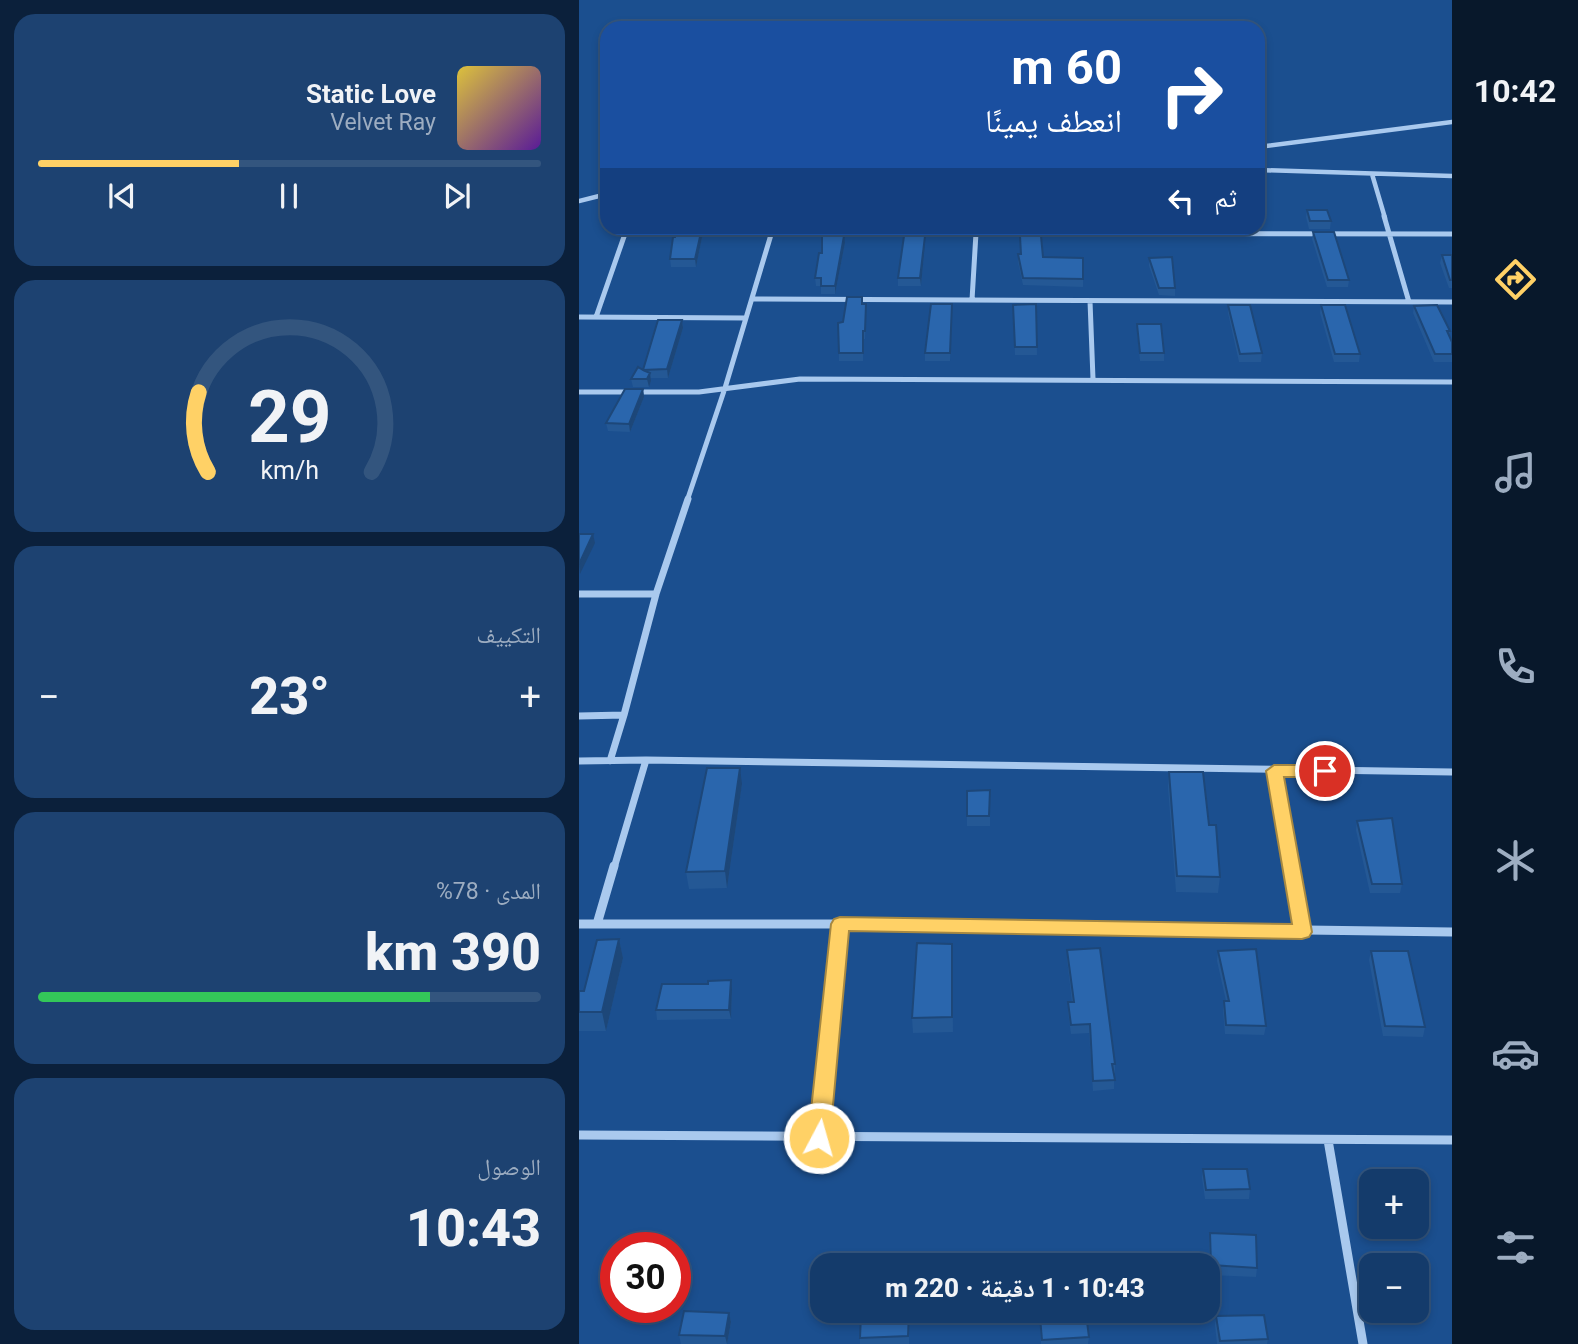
<!DOCTYPE html>
<html lang="ar">
<meta charset="utf-8">
<style>
:root{--surface:#143b6b;--page:#1d4271;--text:#f1f3f6;--muted:#9dadc1;--line:#33557e;--accent:#ffd166}
body{margin:0;font-family:Roboto,"Noto Naskh Arabic",sans-serif;background:var(--page);color:var(--text);direction:rtl;height:100vh;display:flex;flex-direction:column;font-size:26px;white-space:nowrap}
*{box-sizing:border-box;margin:0}
p{font-size:23px;color:var(--muted)}
.icon{flex:none;width:38px;height:38px;fill:none;stroke:currentColor;stroke-width:2;stroke-linecap:round;stroke-linejoin:round}
.map{position:relative;flex:1;overflow:hidden;direction:ltr}
.panel{display:flex;flex-direction:column;gap:14px;padding:14px;background:#0b203b;width:579px}
.panel>*{flex:none}
.guide{position:absolute;left:21px;top:21px;width:665px;height:214px;border-radius:21px;box-shadow:0 4px 10px #0003,0 0 0 2px var(--line);direction:rtl;background:#1a4fa0;color:#fff;overflow:hidden}
.controls{position:absolute;left:780px;top:1169px;display:grid;gap:14px}
.controls a{display:grid;place-items:center;width:70px;height:70px;border-radius:14px;background:var(--surface);box-shadow:0 4px 10px #0003,0 0 0 2px var(--line);font-size:35px}
.speed{position:absolute;left:21px;top:1232px;display:flex;gap:14px;font-size:35px;font-weight:700;text-align:center}
.speed>*{display:grid;place-content:center;width:91px;height:91px;border-radius:50%;background:var(--surface);box-shadow:0 4px 10px #0003,0 0 0 2px var(--line);line-height:1}
.speed .limit{border:10px solid #d22;background:#fff;color:#111}
.pin{position:absolute;display:grid;place-items:center;width:60px;height:60px;color:#fff;margin:-30px;border:4px solid #fff;border-radius:50%;box-shadow:0 2px 7px #0007}
.me{position:absolute;width:77px;margin:-38px;rotate:6deg;stroke-linejoin:round;filter:drop-shadow(0 0 5px #0008)}
.turn{display:flex;align-items:center;gap:24px;height:147px;padding:0 28px;font-size:32px}
.turn .icon{width:91px;height:91px;stroke-width:2.5}
.turn b{display:block;font-size:49px;line-height:60px}
.then{display:flex;align-items:center;height:66px;padding:0 28px;background:#0003;gap:14px;font-size:26px}
.big{font-size:52px;font-weight:800;line-height:1.1}
.panel .card{flex:1;display:flex;flex-direction:column;justify-content:center;gap:10px;min-width:0;padding:0 24px;border-radius:21px;background:var(--page)}
.panel .dial{align-items:center;gap:0}
.dial svg{height:182px;overflow:visible;fill:none;stroke:var(--line);stroke-width:7;stroke-linecap:round;text-anchor:middle}
.dial text{fill:var(--text);stroke:none}
.song{display:flex;align-items:center;gap:21px}
.cover{width:84px;height:84px;border-radius:10px;background:linear-gradient(135deg,hsl(50 70% 55%),hsl(270 70% 35%))}
.played{height:7px;border-radius:4px;background:linear-gradient(90deg,var(--accent) 40%,var(--line) 40%)}
.keys{display:flex;justify-content:space-around;direction:ltr}
.heat{display:flex;justify-content:space-between;align-items:center;font-size:38px;direction:ltr}
.charge{height:10px;border-radius:5px;background:linear-gradient(90deg,#34c759 78%,var(--line) 0)}
.trip{position:absolute;left:231px;top:1253px;width:410px;height:70px;border-radius:21px;background:var(--surface);box-shadow:0 4px 10px #0003,0 0 0 2px var(--line);font-weight:800;line-height:70px;text-align:center;direction:rtl}
main{display:flex;flex:1;min-height:0}
.tab-bar{display:flex;flex-direction:column;width:126px;justify-content:space-around;align-items:center;background:#08182b;color:var(--muted)}
.tab-bar .icon{width:49px;height:49px}
.tab-bar .active{color:var(--accent)}
.tab-bar b{font-size:32px;color:var(--text)}
.map>svg:first-child{display:block}
</style>
<main>
<nav class="tab-bar">
<b>10:42</b>
<svg class="icon active" aria-label="directions" viewBox="0 0 24 24"><path d="M12 3l9 9-9 9-9-9zM9 14v-3h6M13 9l2 2-2 2"/></svg>
<svg class="icon" aria-label="music" viewBox="0 0 24 24"><path d="M9 18V5l10-2v13"/><circle cx="6" cy="18" r="3"/><circle cx="16" cy="16" r="3"/></svg>
<svg class="icon" aria-label="phone" viewBox="0 0 24 24"><path d="M5 4h4l2 5-3 2q2 4 5 5l2-3 5 2v4C11 20 4 13 5 4z"/></svg>
<svg class="icon" aria-label="climate" viewBox="0 0 24 24"><path d="M12 3v18M4 7l16 10M4 17L20 7"/></svg>
<svg class="icon" aria-label="car" viewBox="0 0 24 24"><path d="M5 17H2v-5l4-1 3-4h7l3 4 3 1v5h-3M9 17h6M6 11h13"/><circle cx="7" cy="17" r="2"/><circle cx="17" cy="17" r="2"/></svg>
<svg class="icon" aria-label="filters" viewBox="0 0 24 24"><path d="M4 7h16M4 17h16"/><circle cx="9" cy="7" r="2"/><circle cx="15" cy="17" r="2"/></svg>
</nav>
<div class="map">
<svg width="873" height="1344" viewBox="0 0 873 1344">
<rect width="100%" height="100%" fill="#1b4f8f"/>
<g fill="none" stroke-linecap="round" stroke-linejoin="round">
<!-- street-far3 -->
<path stroke="#a9c9ee" stroke-width="4.5" d="M679,147L873,122
M679,170L873,176
M793,174L806,218
M0,201L28,194"/>
<!-- street-far2 -->
<path stroke="#a9c9ee" stroke-width="5" d="M805,216L830,302
M193,233L873,234
M173,299L873,302
M393,300L397,233
M511,301L514,379
M0,317L167,318
M17,317L48,228
M0,392H120L221,379L873,382
M108,501L146,388L194,228"/>
<!-- street-far1 -->
<path stroke="#a9c9ee" stroke-width="7" d="M0,594H77
M0,716L45,715L77,594L109,499
M0,761L67,760
M31,761L45,715
M695,771L712,868
M35,868L67,760L873,772"/>
<!-- street -->
<path stroke="#a9c9ee" stroke-width="9" d="M712,866L723,932
M0,924H261L873,932
M18,924L35,866
M0,1135L873,1140
M240,1137L261,924
M749,1140L784,1344"/>
</g>
<!-- wall -->
<path fill="#245895" d="M728,210L752,221L751,229H730L727,217Z
M125,228L117,267H92L91,259L96,237Z
M734,232L770,280L769,287H748L733,239Z
M265,236L266,243L256,294H242V286H237L236,278L243,253Z
M346,243L342,286H319V278Z
M439,254L464,257L504,258V287L444,285L439,262Z
M863,255H873V288H870L861,263Z
M570,258L596,288V296L580,295L570,266Z
M284,304L287,312L286,339H284V361H260V353L264,322Z
M373,304L371,361H346V353Z
M457,304L458,355H436L434,305Z
M649,305L683,353L682,362H660L649,313Z
M742,305L781,354L780,362H755L741,313Z
M835,306L871,331L870,336L873,342V362H855L834,313Z
M103,320L104,328L89,378H71L72,381L70,387H54L52,379L64,370Z
M558,324L585,353V361H561L558,332Z
M64,389L65,397L51,432L29,431L27,423Z
M590,772L630,825L641,877L639,893L597,892L589,787Z
M163,784L148,888L110,889L107,872Z
M411,790V826H388V791Z
M778,821L823,884L821,893H791L777,830Z
M40,939L44,958L27,1031H0V991H5Z
M373,944L374,1032L334,1033L333,1018Z
M488,950L536,1064V1073H535V1089L514,1091L510,1033L492,1034L489,1012V1002H493L488,959Z
M639,951L687,1026L685,1035L646,1034L644,1010L645,1001H647L638,961Z
M792,951L846,1027L844,1037L804,1036L790,960Z
M152,980L153,989L152,1019L78,1020L77,1010Z
M624,1169L671,1189L670,1199H626L623,1178Z
M631,1233L678,1268L677,1277L631,1275L630,1243Z
M150,1313L152,1322L148,1344H102L100,1335Z
M637,1316L689,1339L688,1344H638L636,1325Z
M461,1317L510,1337L509,1344H462Z
M330,1322V1344H281V1338Z"/>
<!-- shaded-wall -->
<path fill="#1d4779" d="M123,228H125L117,267L116,259Z
M265,236L266,243L256,294V286Z
M346,236V243L342,286L341,278Z
M103,320L104,328L89,378L88,369Z
M71,373L72,381L70,387L68,379Z
M64,389L65,397L51,432L50,424Z
M14,534L16,543L1,574L0,564Z
M161,768L163,784L148,888L146,871Z
M40,939L44,958L27,1031L23,1012Z
M152,980L153,989L152,1019L150,1010Z
M150,1313L152,1322L148,1344L146,1336Z"/>
<!-- building -->
<path fill="#2a66ad" stroke="#1d4779" stroke-width="2" d="M728,210H748L752,221H731Z
M99,228H123L116,259H91L94,237H96Z
M734,232H755L770,280H749Z
M243,236H265L256,286H242V278H236L240,253H243Z
M325,236H346L341,278H319Z
M441,236H462L464,257L504,258V279L444,278L439,254H442Z
M863,255H873V280H871Z
M593,257L596,288H580L570,258Z
M268,297H283V304H287L286,331H284V353H260L259,323L264,322Z
M352,304H373L371,353H346Z
M457,304L458,347H436L434,305Z
M649,305H671L683,353L661,354Z
M742,305H766L781,354H756Z
M858,305L871,331H868L873,342V354H856L835,306Z
M79,320H103L88,369L64,370L71,373L68,379H52L59,367L64,370Z
M558,324H582L585,353H561Z
M46,389H64L50,424L27,423Z
M0,534H14L0,564Z
M128,768H161L146,871L107,872Z
M590,772H624L630,825H637L641,877L598,876Z
M411,790L410,816H388V791Z
M813,818L823,884H793L778,821Z
M40,939L23,1012H0V991H5L18,940Z
M338,943L373,944V1017L333,1018Z
M521,948L536,1064H533L536,1080L514,1081L511,1024L492,1025L489,1002H495L488,950Z
M677,949L687,1026L647,1025L645,1001H650L639,951Z
M792,951H829L846,1027L806,1026Z
M152,980L150,1010H77L83,984H129V981Z
M624,1169H668L671,1189L627,1190Z
M631,1233L677,1235L678,1268L632,1265Z
M105,1311L150,1313L146,1336L100,1335Z
M330,1313L329,1336L281,1338L282,1314Z
M507,1314L510,1337L463,1340L461,1317Z
M685,1315L689,1339L641,1341L637,1316Z"/>
<!-- route -->
<path fill="#ffd166" stroke="#a68842" stroke-width="2" d="M695,765H746L754,771L746,777H705L733,932L730,937L723,939L270,931L251,1138L248,1144L240,1146L233,1144L229,1138L252,924L255,919L261,917L713,924L687,771Z"/>
</svg>
<div class="controls">
<a>+</a>
<a>−</a>
</div>
<div class="speed"><div class="limit">30</div></div>
<div class="pin" style="left:746px;top:771px;background:#d93025"><svg class="icon" aria-label="arrive" viewBox="0 0 24 24"><path d="M6 21V4h12l-3 4 3 4H6"/></svg></div>
<svg class="me" style="left:240px;top:1138px" viewBox="-20 -20 40 40"><circle r="17" fill="#ffd166" stroke="#fff" stroke-width="3"/><path d="M0-11L8 9 0 5-8 9z" fill="#fff"/></svg>
<div class="trip">10:43 · 1 دقيقة · 220 m</div>
<div class="guide">
<div class="turn"><svg class="icon" aria-label="right" viewBox="0 0 24 24"><path d="M7 20v-9h11M14 6l5 5-5 5"/></svg><div><b>60 m</b>انعطف يمينًا</div></div>
<div class="then">ثم<svg class="icon" aria-label="left" viewBox="0 0 24 24"><path d="M17 20v-9H6M10 6l-5 5 5 5"/></svg></div>
</div>
</div>
<section class="panel">
<div class="card">
<div class="song"><i class="cover"></i><div><b>Static Love</b><p>Velvet Ray</p></div></div>
<div class="played"></div>
<div class="keys"><svg class="icon" aria-label="previous" viewBox="0 0 24 24"><path d="M18 5L8 12l10 7zM5 5v14"/></svg><svg class="icon" aria-label="pause" viewBox="0 0 24 24"><path d="M8 5v14M16 5v14"/></svg><svg class="icon" aria-label="next" viewBox="0 0 24 24"><path d="M6 5l10 7-10 7zM19 5v14"/></svg></div>
</div>
<div class="card dial"><svg viewBox="0 0 100 80">
<path d="M14 69A42 42 0 1 1 86 69"/>
<path d="M14 69A42 42 0 0 1 10 34" stroke="#ffd166"/>
<text x="50" y="56" font-size="32" font-weight="700">29</text>
<text x="50" y="72" font-size="11">km/h</text>
</svg></div>
<div class="card"><p>التكييف</p>
<div class="heat"><a>−</a><b class="big">23°</b><a>+</a></div>
</div>
<div class="card"><p>المدى · 78%</p><b class="big">390 km</b><div class="charge"></div></div>
<div class="card"><p>الوصول</p><b class="big">10:43</b></div>
</section>
</main>
